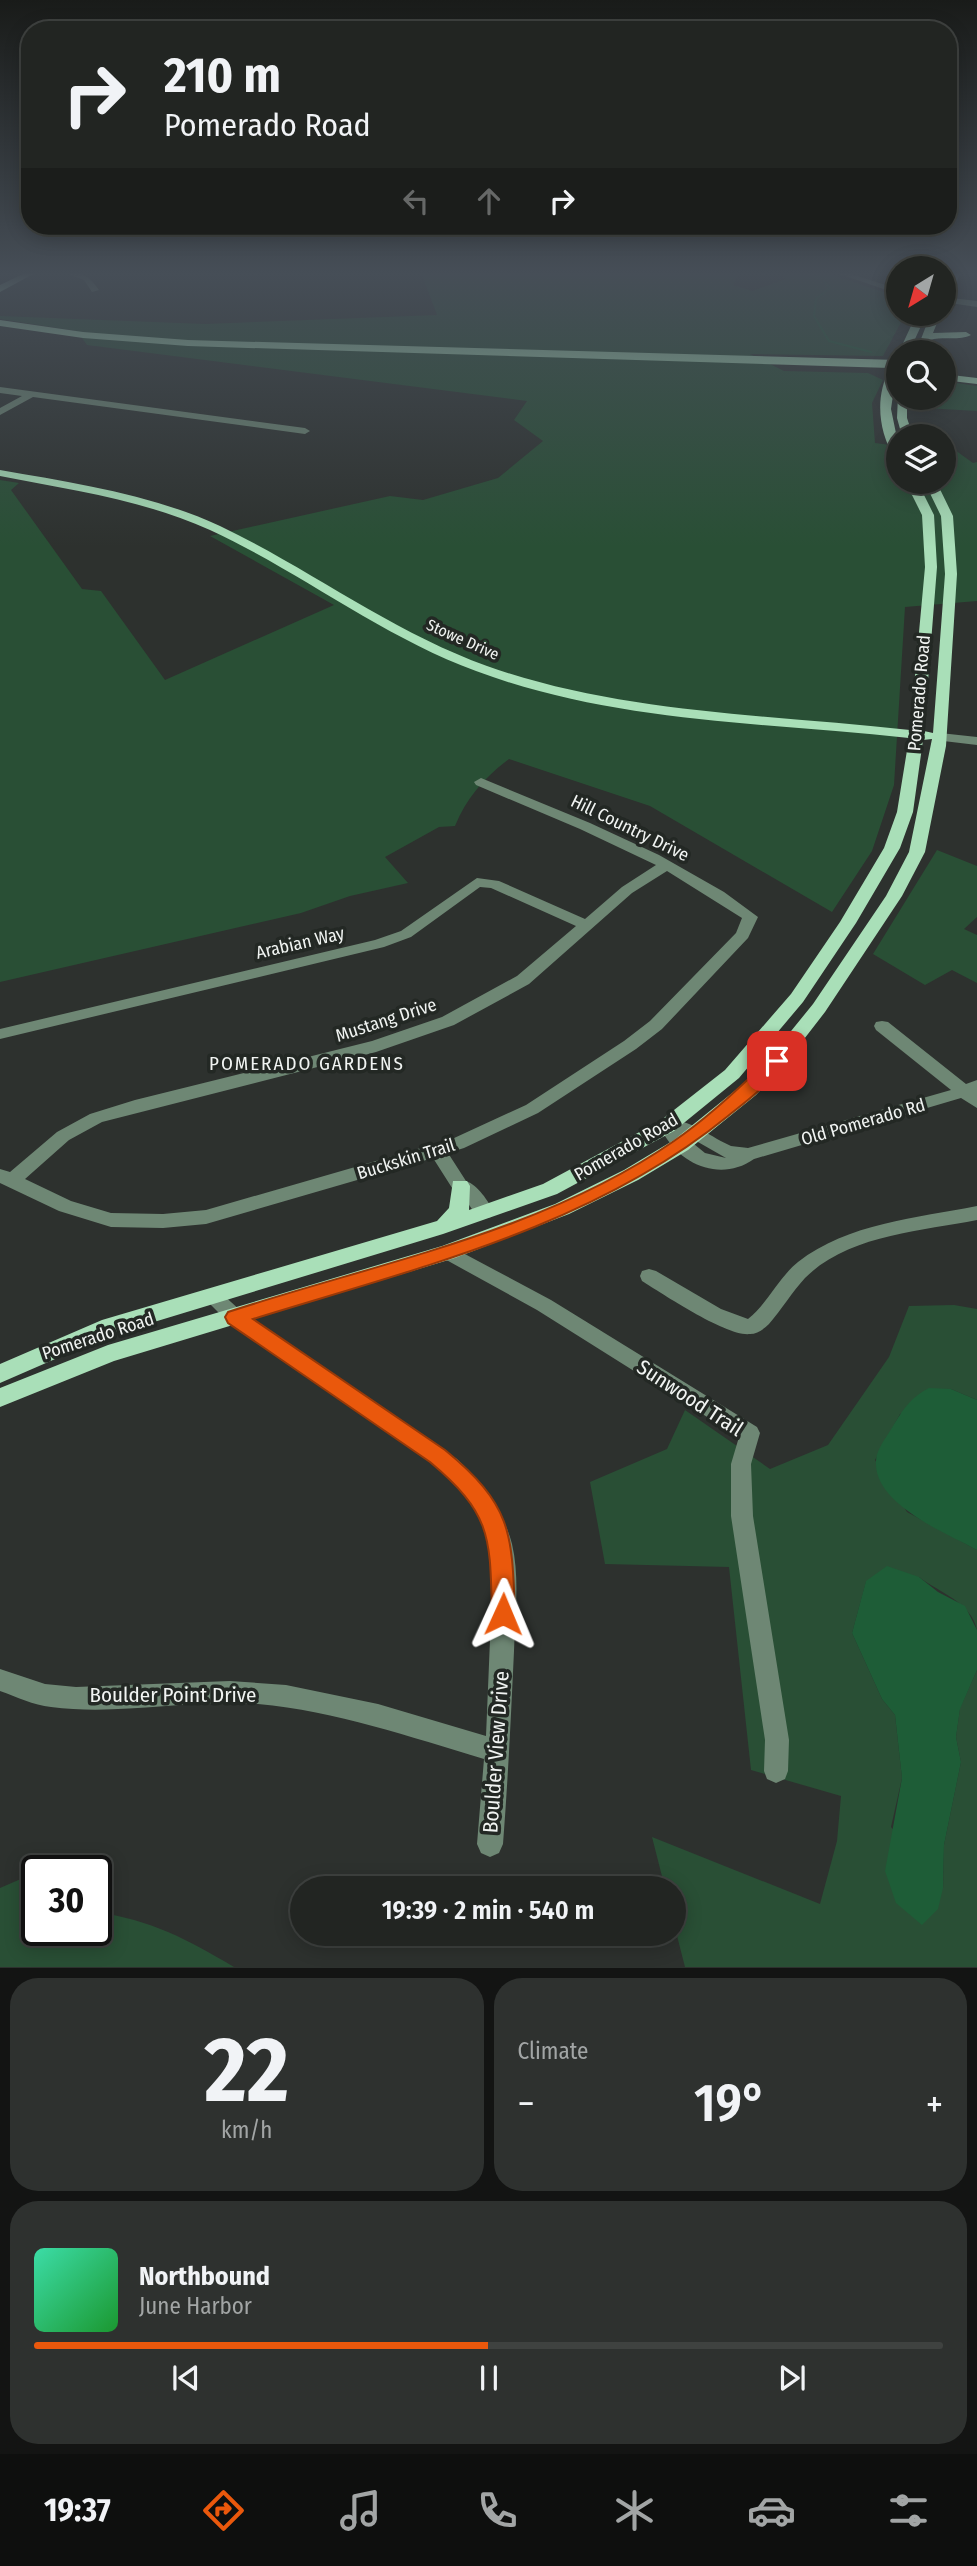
<!DOCTYPE html>
<meta charset="utf-8">
<style>
:root{--surface:#222522;--page:#2e312f;--text:#f1f3f6;--muted:#a2a5a5;--line:#3f4240;--accent:#ea580c}
body{margin:0;font-family:"Fira Sans Condensed",sans-serif;background:var(--page);color:var(--text);height:100vh;display:flex;flex-direction:column;font-size:26px;white-space:nowrap}
*{box-sizing:border-box;margin:0}
p{font-size:23px;color:var(--muted)}
.icon{flex:none;width:38px;height:38px;fill:none;stroke:currentColor;stroke-width:2;stroke-linecap:round;stroke-linejoin:round}
.map{position:relative;height:1968px;overflow:hidden}
.sheet{display:flex;flex-direction:column;gap:10px;padding:10px;background:#131413;flex:1}
.sheet>*{flex:none}
.banner{position:absolute;left:21px;top:21px;width:936px;height:214px;border-radius:28px;box-shadow:0 4px 18px #0003,0 0 0 2px var(--line);background:#222522;color:var(--text);overflow:hidden}
.needle{width:46px;rotate:217deg}
.buttons{position:absolute;left:886px;top:256px;display:grid;gap:14px}
.buttons a{display:grid;place-items:center;width:70px;height:70px;border-radius:50%;background:var(--surface);box-shadow:0 4px 18px #0003,0 0 0 2px var(--line);font-size:35px}
.speed{position:absolute;left:21px;top:1855px;display:flex;gap:14px;font-size:35px;font-weight:700;text-align:center}
.speed>*{display:grid;place-content:center;width:91px;height:91px;border-radius:50%;background:var(--surface);box-shadow:0 4px 18px #0003,0 0 0 2px var(--line);line-height:1}
.speed .limit{border:4px solid #111;border-radius:10px;background:#fff;color:#111}
.pin{position:absolute;display:grid;place-items:center;width:60px;height:60px;color:#fff;margin:-30px;border-radius:14px;box-shadow:0 4px 10px #0006}
.me{position:absolute;width:77px;margin:-38px;rotate:1deg;stroke-linejoin:round;filter:drop-shadow(0 0 5px #0008)}
.turn{display:flex;align-items:center;gap:24px;height:147px;padding:0 28px;font-size:32px}
.turn .icon{width:91px;height:91px;stroke-width:2.5}
.turn b{display:block;font-size:49px;line-height:60px}
.lanes{display:flex;align-items:center;height:66px;padding:0 28px;background:#0003;justify-content:center;gap:35px;direction:ltr}
.lanes .off{opacity:.35}
.big{font-size:52px;font-weight:600;line-height:1.1}
.sheet .card{flex:1;display:flex;flex-direction:column;justify-content:center;gap:10px;min-width:0;padding:0 24px;border-radius:28px;background:var(--page)}
.sheet .dial{align-items:center;gap:0}
.dial b{font-size:91px;line-height:1}
.song{display:flex;align-items:center;gap:21px}
.cover{width:84px;height:84px;border-radius:10px;background:linear-gradient(135deg,hsl(160 70% 55%),hsl(130 70% 35%))}
.played{height:7px;border-radius:4px;background:linear-gradient(90deg,var(--accent) 50%,var(--line) 50%)}
.keys{display:flex;justify-content:space-around;direction:ltr}
.heat{display:flex;justify-content:space-between;align-items:center;font-size:38px;direction:ltr}
.sheet .tiles{flex:1;display:grid;gap:10px;grid-template-columns:1fr 1fr}
.card:last-child{grid-column:span 2}
.trip{position:absolute;left:290px;top:1876px;width:396px;height:70px;border-radius:35px;background:var(--surface);box-shadow:0 4px 18px #0003,0 0 0 2px var(--line);font-weight:600;line-height:70px;text-align:center}
.menu{display:flex;height:112px;justify-content:space-around;align-items:center;background:#0e0f0e;color:var(--muted)}
.menu .icon{width:49px;height:49px}
.menu .on{color:var(--accent)}
.menu b{font-size:32px;color:var(--text)}
.map>svg:first-child{display:block}
</style>
<div class="map">
<svg width="977" height="1968" viewBox="0 0 977 1968">
<rect width="100%" height="100%" fill="#2d312e"/>
<!-- green -->
<path fill="#294f35" d="M421,272H740L733,285L752,291L786,279L777,272H824L898,297V313H906L883,356L750,354L784,371L868,373L883,380L872,403L875,443L898,446V481H943V445H948L973,463L977,462V601L905,607L894,785L872,851L832,912L650,806L509,759C485,777 467,797 455,826L439,827L385,857L408,883L350,896L301,913L0,982V480L19,483L11,490L82,589L101,591L165,680L334,605L210,536L390,496L423,500L498,478L543,441L514,420L527,401L87,345L77,331L0,319V316L205,324L437,315Z
M943,381L977,386V411L925,408L927,397H943Z
M937,850L977,866V917L964,929L977,935V983L952,970L925,985L873,954Z
M954,1305L977,1309V1400L951,1389L900,1414L875,1460L907,1512L977,1550V1630C971,1602 940,1593 919,1577L866,1582L852,1633L882,1699L895,1715L902,1778L891,1827L943,1888L944,1845L961,1762L956,1737L960,1708L977,1670V1967H685L674,1924V1888H665L652,1837L820,1904L837,1841L841,1796L751,1770L729,1567L605,1564L590,1482L667,1449L685,1410L770,1469L828,1445L889,1357L909,1306Z
M30,1875L37,1880V1930H96V1912C151,1920 187,1939 234,1967H0V1888Z"/>
<!-- water -->
<path fill="#1e5d37" d="M929,1388L951,1389L977,1400V1550C946,1533 873,1504 876,1461C876,1451 885,1439 890,1431C901,1413 909,1398 929,1388Z
M887,1566L919,1577L938,1592L965,1606L977,1630V1670L960,1709L956,1737L961,1762L944,1845L943,1888L938,1909L922,1925L896,1903L885,1871L902,1778L895,1715L882,1699L852,1633L866,1581Z"/>
<g fill="none" stroke-linecap="round" stroke-linejoin="round">
<!-- stream -->
<path stroke="#1e5d37" stroke-width="2" d="M804,272L821,278L830,288L816,299L814,316L829,341L871,352"/>
<!-- minor -->
<path fill="#6e8774" fill-rule="evenodd" d="M63,272C80,271 90,276 99,290L92,292L84,280Z
M834,272H845L898,289V294Z
M943,297L977,301V307L943,302Z
M0,387L305,428L310,431L305,434L33,397L0,415V408L22,396L0,393Z
M940,733L977,737V745L935,740L933,737Z
M481,778L590,823L659,855L724,892L758,917L748,938L662,1029L636,1049L538,1113L464,1148L448,1153L466,1181C478,1185 488,1201 494,1212L491,1217C472,1223 470,1196 454,1191L433,1158L206,1224L163,1228L111,1227L59,1211L0,1183V1169L10,1172L57,1132L90,1114L135,1100L372,1041L442,1017L517,976L576,926L491,888L480,887L411,937L384,947L0,1039V1029L375,940L401,931L477,878L499,881L585,919L622,887L656,865L580,829L476,785L474,782ZM667,871L742,918L736,933L650,1021L624,1041L526,1105L452,1139L206,1210L163,1214L111,1213L71,1201L25,1179L69,1140L102,1122L376,1052L454,1025L529,984L632,893Z
M882,1021L888,1022L966,1084L977,1080V1108L961,1098L754,1159C723,1181 684,1167 665,1136L668,1132L661,1130L658,1126L661,1122C686,1114 709,1137 731,1146C736,1147 743,1147 748,1148L951,1090L876,1030L874,1026L876,1022ZM684,1136L691,1138L726,1158L705,1153Z
M977,1206V1220C921,1231 848,1235 805,1278C792,1292 782,1309 769,1324C764,1329 757,1334 750,1334C727,1337 663,1294 642,1281L640,1276L642,1271L649,1269L656,1271L721,1309L748,1319C768,1303 778,1278 798,1262C848,1223 917,1218 977,1206Z
M448,1245L551,1300L757,1427L760,1433L751,1464L753,1516L789,1740L788,1771L785,1779L776,1783L767,1779L764,1771L765,1740L731,1516V1464L739,1437L537,1310L441,1257L439,1252L441,1247Z
M213,1290L220,1292L242,1312L457,1459C482,1482 503,1510 512,1544C520,1578 515,1616 514,1651C511,1716 508,1779 503,1844L499,1853L490,1857L481,1853L477,1844L484,1759C410,1737 336,1711 258,1704C189,1699 119,1716 51,1707C33,1705 17,1697 0,1691V1669L45,1684L76,1687L230,1681L286,1685L378,1704L486,1736L493,1568L487,1532L474,1507L443,1471L228,1322L203,1297L206,1292Z"/>
<!-- major -->
<path fill="#a9dfb8" fill-rule="evenodd" d="M27,272H37L0,292V285Z
M953,272H961L948,300L943,303V290Z
M917,313H927L909,352H899Z
M931,313H941L933,333L966,332L971,335C960,341 943,336 930,340L926,352H916Z
M0,320L83,332L188,340L898,360L891,409L898,443V458L894,457C878,430 875,396 890,368L188,346L83,338L0,326Z
M943,374L977,378V384L943,380Z
M898,396L907,397V418L913,436H902L897,418Z
M0,470C74,483 151,494 220,526C310,569 392,632 487,666C623,714 768,714 910,730L925,567L922,515L905,481H917L934,515L937,567L924,731L933,733L945,574L941,516L924,481H936L953,516L957,574L946,746L925,852L902,896L825,1012L784,1065L756,1095L688,1150L638,1180L569,1214L455,1258L114,1361L0,1407V1388L108,1345L442,1246L555,1204L624,1170L674,1140L742,1085L770,1057L813,1004L886,896L909,852L932,739L923,740L913,812L900,848L856,923L803,1002L739,1078L674,1131L557,1194L443,1234L108,1336L0,1383V1364L102,1320L437,1221L449,1208L453,1181H467L470,1186L469,1210L543,1184L660,1121L725,1070L791,994L840,922L884,848L897,812L909,738C764,722 615,723 476,671C381,636 301,572 210,530C144,500 71,490 0,476Z"/>
</g>
<!-- sky -->
<linearGradient id="sky" x2="0" y2="1"><stop stop-color="#191b19"/><stop offset="0.5" stop-color="#464e57"/><stop offset="1" stop-color="#464e57" stop-opacity="0"/></linearGradient>
<rect width="977" height="547" fill="url(#sky)"/>
<!-- route -->
<path fill="#ea580c" stroke="#983908" stroke-width="2" d="M777,1056L785,1061C771,1083 748,1100 728,1116C592,1227 417,1268 253,1319L445,1450C512,1505 512,1532 515,1614L512,1621L503,1624L495,1621L492,1614C490,1537 492,1514 430,1462L228,1323L225,1317L228,1312C377,1263 543,1232 674,1141C709,1117 741,1087 771,1057Z"/>
<g text-anchor="middle" stroke-width="7" stroke-linejoin="round" paint-order="stroke">
<!-- far-street labels -->
<g font-size="16" fill="#f1f4f2" stroke="#232824">
<text transform="translate(463 639) rotate(24)" y="6">Stowe Drive</text>
</g>
<!-- street labels -->
<g font-size="18" fill="#f1f4f2" stroke="#232824">
<text transform="translate(919 693) rotate(-85)" y="6">Pomerado Road</text>
<text transform="translate(630 828) rotate(26)" y="6">Hill Country Drive</text>
<text transform="translate(300 943) rotate(-13)" y="6">Arabian Way</text>
<text transform="translate(386 1020) rotate(-18)" y="6">Mustang Drive</text>
<text transform="translate(863 1122) rotate(-16)" y="6">Old Pomerado Rd</text>
<text transform="translate(626 1147) rotate(-30)" y="6">Pomerado Road</text>
<text transform="translate(406 1159) rotate(-17)" y="6">Buckskin Trail</text>
<text transform="translate(98 1336) rotate(-18)" y="6">Pomerado Road</text>
</g>
<!-- neighbourhood labels -->
<g font-size="19" letter-spacing="2" fill="#f1f4f2" stroke="#232824">
<text x="307" y="1070">POMERADO GARDENS</text>
</g>
<!-- near-street labels -->
<g font-size="21" fill="#f1f4f2" stroke="#232824">
<text transform="translate(690 1398) rotate(33)" y="7">Sunwood Trail</text>
<text x="173" y="1702">Boulder Point Drive</text>
<text transform="translate(496 1752) rotate(-86)" y="7">Boulder View Drive</text>
</g>
</g>
</svg>
<div class="buttons">
<a><svg class="needle" viewBox="-14 -14 28 28"><path d="M0-13l5 13h-10z" fill="#e53935"/><path d="M0 13l5-13h-10z" fill="#a2a5a5"/></svg></a>
<a><svg class="icon" aria-label="search" viewBox="0 0 24 24"><circle cx="10" cy="10" r="6"/><path d="M15 15l6 6"/></svg></a>
<a><svg class="icon" aria-label="layers" viewBox="0 0 24 24"><path d="M12 4l9 5-9 5-9-5zM3 14l9 5 9-5"/></svg></a>
</div>
<div class="speed"><div class="limit">30</div></div>
<div class="pin" style="left:777px;top:1061px;background:#d93025"><svg class="icon" aria-label="arrive" viewBox="0 0 24 24"><path d="M6 21V4h12l-3 4 3 4H6"/></svg></div>
<svg class="me" style="left:503px;top:1614px" viewBox="-20 -20 40 40"><path d="M0-17L14 15 0 8-14 15z" fill="#ea580c" stroke="#fff" stroke-width="4"/></svg>
<div class="trip">19:39 · 2 min · 540 m</div>
<div class="banner">
<div class="turn"><svg class="icon" aria-label="right" viewBox="0 0 24 24"><path d="M7 20v-9h11M14 6l5 5-5 5"/></svg><div><b>210 m</b>Pomerado Road</div></div>
<div class="lanes"><svg class="icon off" aria-label="left" viewBox="0 0 24 24"><path d="M17 20v-9H6M10 6l-5 5 5 5"/></svg><svg class="icon off" aria-label="ahead" viewBox="0 0 24 24"><path d="M12 20V5M6 11l6-6 6 6"/></svg><svg class="icon" aria-label="right" viewBox="0 0 24 24"><path d="M7 20v-9h11M14 6l5 5-5 5"/></svg></div>
</div>
</div>
<section class="sheet">
<div class="tiles">
<div class="card dial"><b>22</b><p>km/h</p></div>
<div class="card"><p>Climate</p>
<div class="heat"><a>−</a><b class="big">19°</b><a>+</a></div>
</div>
<div class="card">
<div class="song"><i class="cover"></i><div><b>Northbound</b><p>June Harbor</p></div></div>
<div class="played"></div>
<div class="keys"><svg class="icon" aria-label="previous" viewBox="0 0 24 24"><path d="M18 5L8 12l10 7zM5 5v14"/></svg><svg class="icon" aria-label="pause" viewBox="0 0 24 24"><path d="M8 5v14M16 5v14"/></svg><svg class="icon" aria-label="next" viewBox="0 0 24 24"><path d="M6 5l10 7-10 7zM19 5v14"/></svg></div>
</div>
</div>
</section>
<nav class="menu">
<b>19:37</b>
<svg class="icon on" aria-label="directions" viewBox="0 0 24 24"><path d="M12 3l9 9-9 9-9-9zM9 14v-3h6M13 9l2 2-2 2"/></svg>
<svg class="icon" aria-label="music" viewBox="0 0 24 24"><path d="M9 18V5l10-2v13"/><circle cx="6" cy="18" r="3"/><circle cx="16" cy="16" r="3"/></svg>
<svg class="icon" aria-label="phone" viewBox="0 0 24 24"><path d="M5 4h4l2 5-3 2q2 4 5 5l2-3 5 2v4C11 20 4 13 5 4z"/></svg>
<svg class="icon" aria-label="climate" viewBox="0 0 24 24"><path d="M12 3v18M4 7l16 10M4 17L20 7"/></svg>
<svg class="icon" aria-label="car" viewBox="0 0 24 24"><path d="M5 17H2v-5l4-1 3-4h7l3 4 3 1v5h-3M9 17h6M6 11h13"/><circle cx="7" cy="17" r="2"/><circle cx="17" cy="17" r="2"/></svg>
<svg class="icon" aria-label="filters" viewBox="0 0 24 24"><path d="M4 7h16M4 17h16"/><circle cx="9" cy="7" r="2"/><circle cx="15" cy="17" r="2"/></svg>
</nav>
